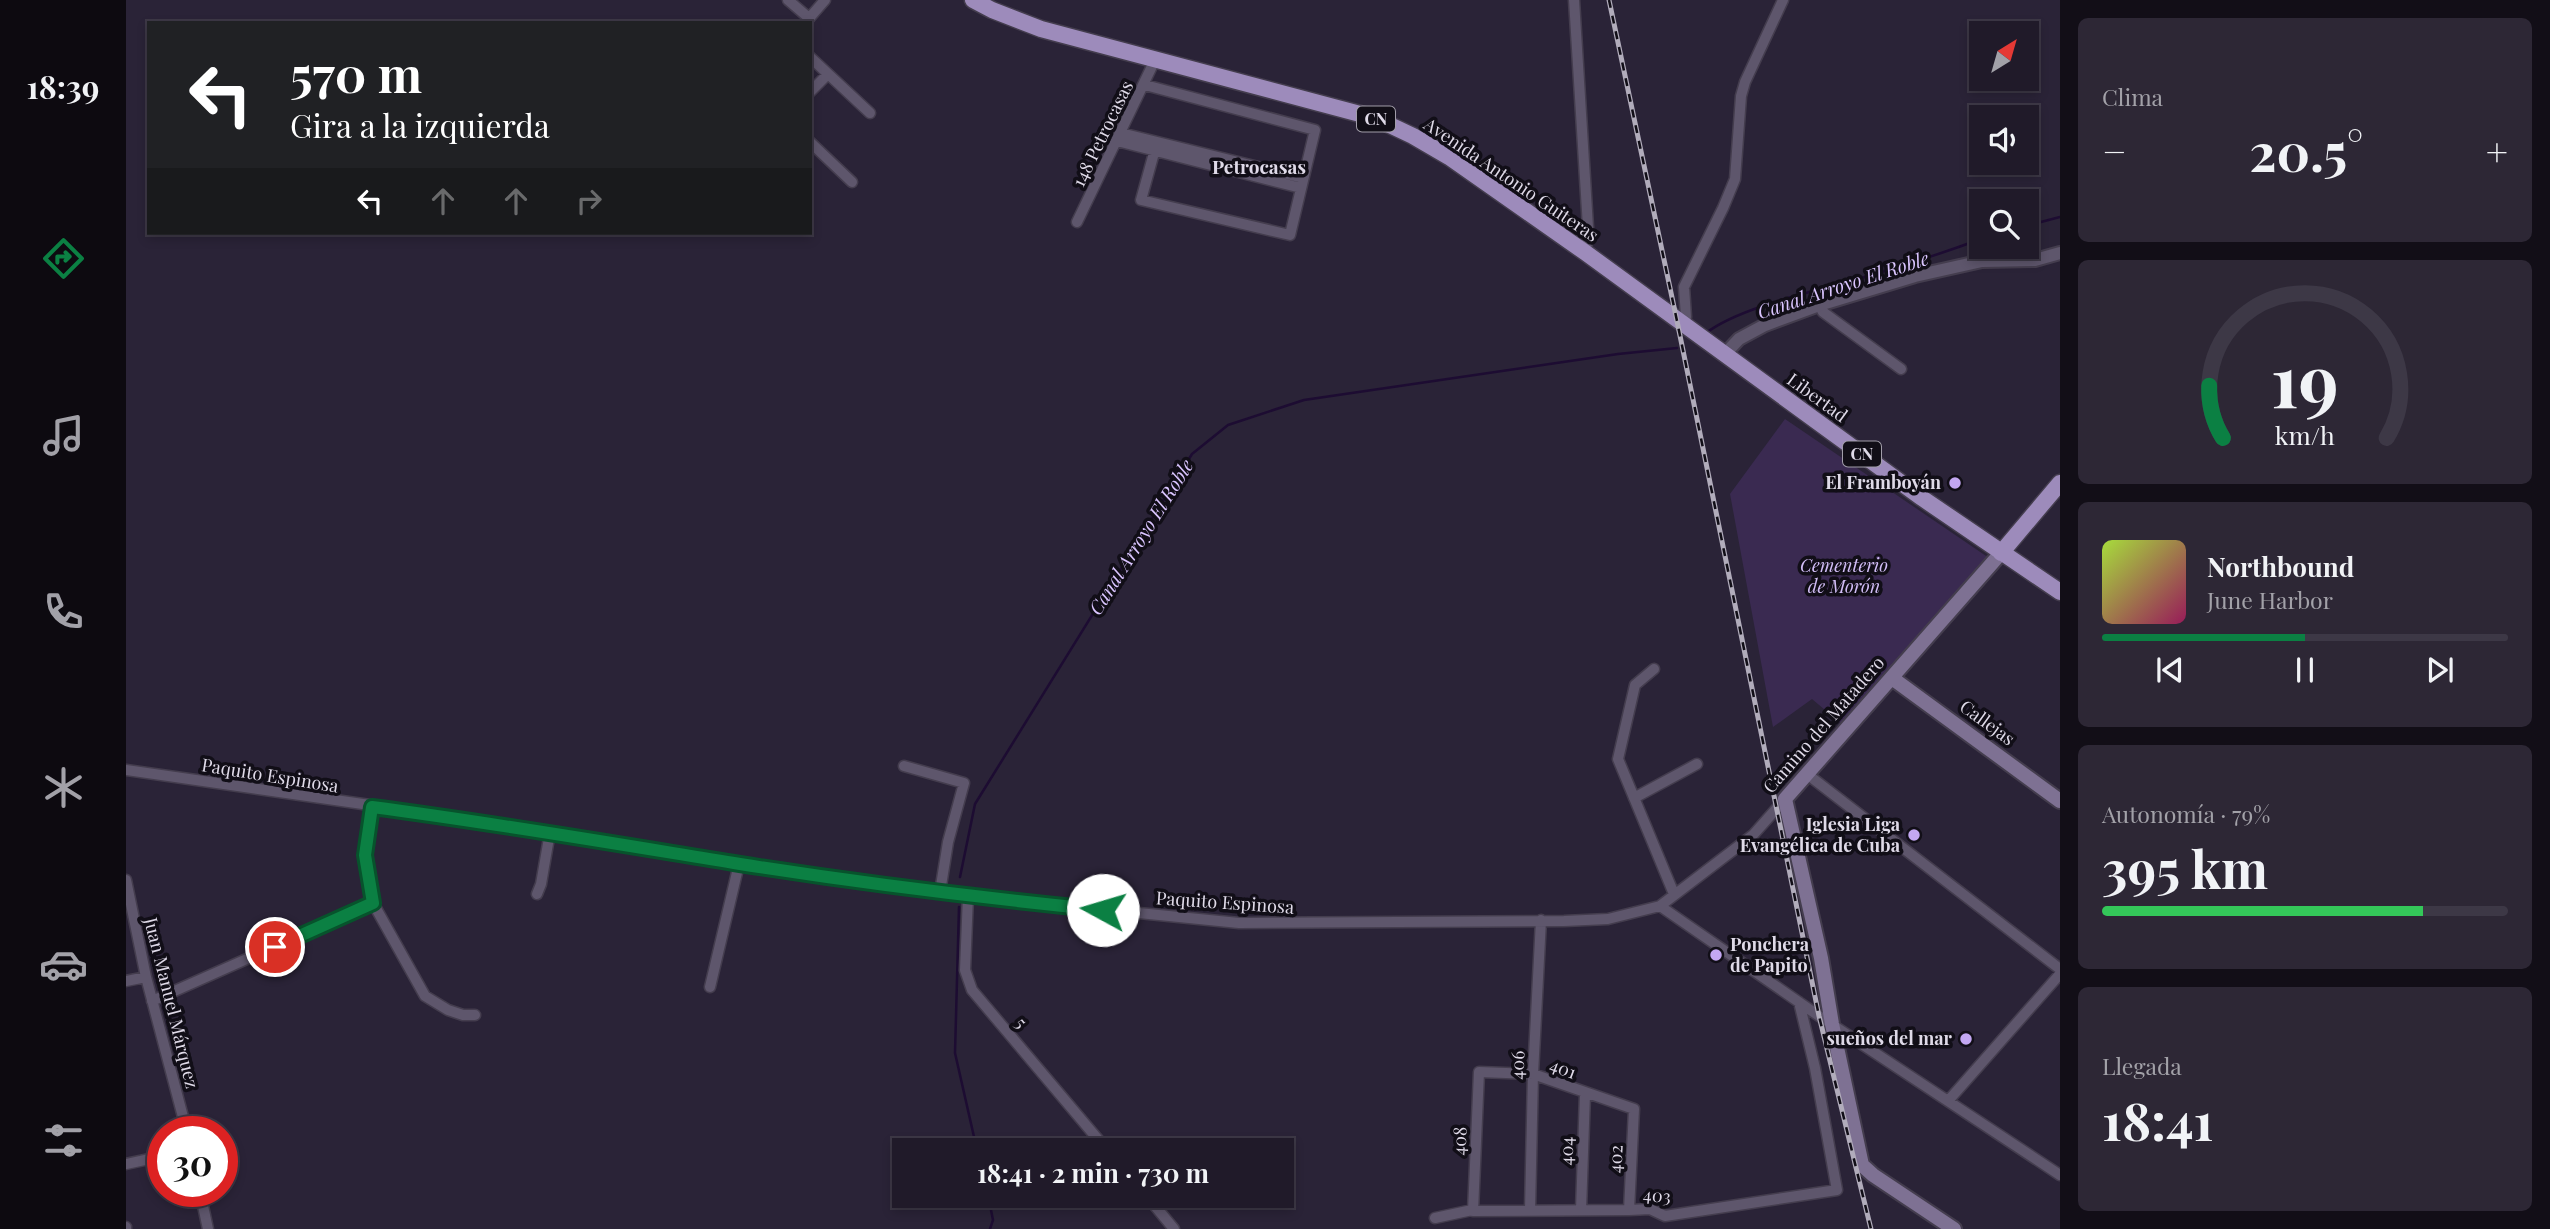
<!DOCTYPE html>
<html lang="es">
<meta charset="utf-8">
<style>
:root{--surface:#201a29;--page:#2d2735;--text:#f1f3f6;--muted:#a2a1a8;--line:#3d3846;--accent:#0b8043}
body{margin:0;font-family:"Playfair Display",serif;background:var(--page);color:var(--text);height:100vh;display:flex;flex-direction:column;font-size:26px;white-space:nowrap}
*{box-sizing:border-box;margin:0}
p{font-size:23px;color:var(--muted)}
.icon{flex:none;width:38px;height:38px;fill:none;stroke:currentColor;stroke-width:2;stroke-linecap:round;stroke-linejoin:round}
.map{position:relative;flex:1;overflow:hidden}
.sheet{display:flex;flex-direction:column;gap:18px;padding:18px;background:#120e17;width:490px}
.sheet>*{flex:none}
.guide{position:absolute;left:21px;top:21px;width:665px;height:214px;border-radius:0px;box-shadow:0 4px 10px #0003,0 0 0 2px var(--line);background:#202124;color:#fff;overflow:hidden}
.needle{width:46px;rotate:37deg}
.fabs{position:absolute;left:1843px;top:21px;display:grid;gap:14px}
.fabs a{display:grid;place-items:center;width:70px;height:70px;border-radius:0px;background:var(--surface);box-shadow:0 4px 10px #0003,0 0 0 2px var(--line);font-size:35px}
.speed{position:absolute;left:21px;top:1116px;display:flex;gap:14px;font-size:35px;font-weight:700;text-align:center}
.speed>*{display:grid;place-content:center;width:91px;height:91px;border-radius:50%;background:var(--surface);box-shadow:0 4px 10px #0003,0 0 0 2px var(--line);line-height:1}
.speed .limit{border:10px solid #d22;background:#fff;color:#111}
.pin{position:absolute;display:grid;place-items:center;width:60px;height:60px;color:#fff;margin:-30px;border:4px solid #fff;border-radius:50%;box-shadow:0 2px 7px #0007}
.me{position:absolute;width:77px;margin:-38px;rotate:276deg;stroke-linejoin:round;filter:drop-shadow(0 0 5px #0008)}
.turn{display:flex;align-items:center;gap:24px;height:147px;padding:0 28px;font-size:32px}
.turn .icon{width:91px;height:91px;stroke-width:2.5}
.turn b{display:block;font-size:49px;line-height:60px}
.lanes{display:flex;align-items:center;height:66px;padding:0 28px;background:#0003;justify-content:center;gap:35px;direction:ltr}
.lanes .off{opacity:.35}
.big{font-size:52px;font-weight:700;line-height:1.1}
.sheet .tile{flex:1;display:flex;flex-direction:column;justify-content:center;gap:10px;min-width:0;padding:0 24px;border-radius:10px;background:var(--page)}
.sheet .dial{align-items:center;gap:0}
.dial svg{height:182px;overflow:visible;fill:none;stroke:var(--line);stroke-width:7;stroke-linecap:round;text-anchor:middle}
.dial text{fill:var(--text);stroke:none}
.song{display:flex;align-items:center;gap:21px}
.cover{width:84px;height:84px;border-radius:10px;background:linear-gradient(135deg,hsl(80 70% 55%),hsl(330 70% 35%))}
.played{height:7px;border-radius:4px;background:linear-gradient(90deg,var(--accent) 50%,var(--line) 50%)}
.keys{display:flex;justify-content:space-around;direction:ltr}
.heat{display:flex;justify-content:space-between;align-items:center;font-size:38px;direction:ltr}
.charge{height:10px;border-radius:5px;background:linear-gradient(90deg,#34c759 79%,var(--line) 0)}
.trip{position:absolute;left:766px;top:1138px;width:402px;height:70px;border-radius:0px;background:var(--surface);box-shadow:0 4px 10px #0003,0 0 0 2px var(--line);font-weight:700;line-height:70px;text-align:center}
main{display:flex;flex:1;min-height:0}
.tab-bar{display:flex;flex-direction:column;width:126px;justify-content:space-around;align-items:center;background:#0d0a10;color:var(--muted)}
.tab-bar .icon{width:49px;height:49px}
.tab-bar .on{color:var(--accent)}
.tab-bar b{font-size:32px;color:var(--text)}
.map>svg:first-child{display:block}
</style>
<main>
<nav class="tab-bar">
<b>18:39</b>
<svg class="icon on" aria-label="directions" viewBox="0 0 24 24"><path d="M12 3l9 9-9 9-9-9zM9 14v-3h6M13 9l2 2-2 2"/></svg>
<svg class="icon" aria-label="music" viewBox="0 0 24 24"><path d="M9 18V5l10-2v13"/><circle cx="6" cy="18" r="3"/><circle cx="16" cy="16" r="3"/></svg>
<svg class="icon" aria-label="phone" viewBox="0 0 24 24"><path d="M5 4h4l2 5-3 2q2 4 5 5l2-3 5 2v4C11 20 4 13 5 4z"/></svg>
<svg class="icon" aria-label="climate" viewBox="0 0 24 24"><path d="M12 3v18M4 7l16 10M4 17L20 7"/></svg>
<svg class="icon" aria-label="car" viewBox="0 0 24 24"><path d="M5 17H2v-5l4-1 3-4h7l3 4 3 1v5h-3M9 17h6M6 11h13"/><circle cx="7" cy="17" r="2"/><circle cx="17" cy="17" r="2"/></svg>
<svg class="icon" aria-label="filters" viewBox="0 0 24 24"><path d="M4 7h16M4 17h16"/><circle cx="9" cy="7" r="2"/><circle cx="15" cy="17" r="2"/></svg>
</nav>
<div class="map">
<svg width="1934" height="1229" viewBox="0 0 1934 1229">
<rect width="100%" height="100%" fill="#2a2337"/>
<!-- green -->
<path fill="#3a2a51" d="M1659,419L1863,558L1718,726L1686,699L1647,727L1604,494Z"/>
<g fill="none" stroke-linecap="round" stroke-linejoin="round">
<!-- stream -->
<path stroke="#1d0c32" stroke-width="2.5" d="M1900,226L1934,217
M1580,333C1614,307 1690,291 1732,279C1774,267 1814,254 1855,239
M834,877L849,804L1066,454L1102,425L1178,400L1492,354L1551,348
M833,907L829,1053L851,1150
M862,1195L867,1220L864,1229"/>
<!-- minor casing -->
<g stroke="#443d4e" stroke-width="13">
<path id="minor" d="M662,0L683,18
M1448,0L1462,227L1460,253
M679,23L699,0
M684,57L744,113
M1019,85L1189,130L1164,235L1015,200L1031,142
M684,92L702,74
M995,133L1177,178
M991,141L1175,188
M684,142L726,182
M951,222L1029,60
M1693,305L1697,312L1775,369
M1557,325L1560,317L1558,287L1597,208L1609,179L1615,96L1619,82L1657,0
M1528,669L1509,685L1492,759L1548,894
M778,766L838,783L822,842L814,892
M0,770L369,823L613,864L842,896L1113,923L1438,921L1482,919L1534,906L1627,835L1659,799
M1681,774L1934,969
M1508,798L1571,764
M246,807L239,855L247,903L299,996L322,1010L337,1015H349
M0,880L20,977L61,1132
M411,894L415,884L424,832
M842,896L839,970L846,990L981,1150
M1534,906L1693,1016L1934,1175
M0,981L20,977
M584,987L613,864
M26,1001L247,903
M1822,1101L1934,974
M0,1164L37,1156
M74,1192L82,1229
M1020,1195L1048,1229
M1404,1210L1407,1074L1415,920
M1455,1210L1459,1094
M1503,1210L1508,1109L1407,1074L1353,1072L1347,1211L1503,1210L1524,1209L1539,1216L1711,1190L1689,1068L1673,1002
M1309,1218L1346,1210
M0,1227V1229"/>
</g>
<!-- tertiary casing -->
<g stroke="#443d4e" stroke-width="16">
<path id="tertiary" d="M1598,355L1613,339L1639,325L1693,305L1789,276L1856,261L1909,260L1934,253"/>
</g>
<!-- secondary casing -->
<g stroke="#443d4e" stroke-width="18">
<path id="secondary" d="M1766,678L1934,801
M1828,1229L1747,1175L1736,1165L1706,1024L1695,958L1659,799L1875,553"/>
</g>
<!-- primary casing -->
<g stroke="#443d4e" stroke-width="19">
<path id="primary" d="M847,0L866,10L915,29L1249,118L1287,136L1323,157L1460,253L1796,498L1934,592
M1875,553L1934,483"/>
</g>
<!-- minor -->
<use href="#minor" stroke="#5e566c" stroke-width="10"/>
<!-- tertiary -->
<use href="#tertiary" stroke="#5e566c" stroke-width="12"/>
<!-- secondary -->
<use href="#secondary" stroke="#7e7193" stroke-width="14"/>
<!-- primary -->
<use href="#primary" stroke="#9d8bbb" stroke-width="16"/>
<!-- rail casing -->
<g stroke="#b1acbb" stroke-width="5">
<path id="rail" d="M1483,0L1551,321L1693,1016L1745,1229"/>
</g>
<!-- rail -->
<use href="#rail" stroke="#110e17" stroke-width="2.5" stroke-dasharray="8" stroke-linecap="butt"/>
</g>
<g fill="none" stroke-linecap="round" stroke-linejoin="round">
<!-- route casing -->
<g stroke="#07532c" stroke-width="18">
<path id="route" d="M149,947L247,903L239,855L246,807C369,823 491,844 614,864C734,883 856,898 977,910"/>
</g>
<!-- route -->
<use href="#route" stroke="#0b8043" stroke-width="12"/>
</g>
<!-- markers -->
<g fill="#c3a7f2" stroke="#110e17" stroke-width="2.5">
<circle cx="1829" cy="483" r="7"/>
<circle cx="1788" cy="835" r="7"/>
<circle cx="1590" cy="955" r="7"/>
<circle cx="1840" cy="1039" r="7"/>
</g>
<g text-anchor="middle" stroke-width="7" stroke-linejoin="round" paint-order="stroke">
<!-- shield labels -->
<g fill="#110e17" stroke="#a19da9" stroke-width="2">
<rect x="1231" y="106.5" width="38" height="25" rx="5"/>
<rect x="1717" y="441.5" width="38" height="25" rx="5"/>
</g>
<g font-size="16" font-weight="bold" fill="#dfdae8">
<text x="1250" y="125">CN</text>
<text x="1736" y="460">CN</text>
</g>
<!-- street labels -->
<g font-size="18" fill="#dfdae8" stroke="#110e17">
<text transform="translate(977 134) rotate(-64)" y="6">148 Petrocasas</text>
<text transform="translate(1385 180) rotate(34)" y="6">Avenida Antonio Guiteras</text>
<text transform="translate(1691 398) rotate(36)" y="6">Libertad</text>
<text transform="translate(1861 723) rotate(36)" y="6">Callejas</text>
<text transform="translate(1698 725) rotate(-49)" y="6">Camino del Matadero</text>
<text transform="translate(144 776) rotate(9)" y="6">Paquito Espinosa</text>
<text transform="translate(1099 903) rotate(4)" y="6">Paquito Espinosa</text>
<text transform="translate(45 1003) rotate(76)" y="6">Juan Manuel Márquez</text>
<text transform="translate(895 1023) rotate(50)" y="6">5</text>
<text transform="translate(1392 1065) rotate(-88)" y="6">406</text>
<text transform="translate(1437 1069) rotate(21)" y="6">401</text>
<text transform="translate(1334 1141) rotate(-87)" y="6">408</text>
<text transform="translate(1441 1151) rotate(-88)" y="6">404</text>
<text transform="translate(1490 1159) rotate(-87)" y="6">402</text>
<text transform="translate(1531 1196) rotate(5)" y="6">403</text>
</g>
<!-- poi labels -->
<g font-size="18" font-weight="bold" fill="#dfdae8" stroke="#110e17" text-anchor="end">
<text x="1815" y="489">El Framboyán</text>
<text x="1774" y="831">Iglesia Liga<tspan x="1774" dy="21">Evangélica de Cuba</tspan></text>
<text x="1604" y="951" text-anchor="start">Ponchera<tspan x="1604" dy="21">de Papito</tspan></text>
<text x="1826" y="1045">sueños del mar</text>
</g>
<!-- park labels -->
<g font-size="18" font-style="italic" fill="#d2bef7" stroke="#110e17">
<text x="1718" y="572">Cementerio<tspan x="1718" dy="21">de Morón</tspan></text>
</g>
<!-- neighbourhood labels -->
<g font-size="19" font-weight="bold" fill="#dfdae8" stroke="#110e17">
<text x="1133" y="174">Petrocasas</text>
</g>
<!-- water labels -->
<g font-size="19" font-style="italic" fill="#dac5ff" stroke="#110e17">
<text transform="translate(1717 285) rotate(-18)" y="7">Canal Arroyo El Roble</text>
<text transform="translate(1015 537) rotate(-58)" y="7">Canal Arroyo El Roble</text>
</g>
</g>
</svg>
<div class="fabs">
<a><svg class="needle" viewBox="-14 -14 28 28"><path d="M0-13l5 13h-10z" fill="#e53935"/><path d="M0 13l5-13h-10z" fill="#a2a1a8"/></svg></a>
<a><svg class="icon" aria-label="sound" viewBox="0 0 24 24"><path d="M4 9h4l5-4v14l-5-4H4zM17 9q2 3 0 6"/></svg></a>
<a><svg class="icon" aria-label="search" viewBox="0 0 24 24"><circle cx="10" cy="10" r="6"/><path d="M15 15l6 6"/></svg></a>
</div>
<div class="speed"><div class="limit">30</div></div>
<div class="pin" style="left:149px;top:947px;background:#d93025"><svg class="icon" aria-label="arrive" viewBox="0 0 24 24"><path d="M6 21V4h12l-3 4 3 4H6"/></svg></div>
<svg class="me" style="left:977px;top:910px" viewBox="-20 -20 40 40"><circle r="19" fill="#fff"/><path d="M0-13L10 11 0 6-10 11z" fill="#0b8043"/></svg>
<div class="trip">18:41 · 2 min · 730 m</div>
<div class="guide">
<div class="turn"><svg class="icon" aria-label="left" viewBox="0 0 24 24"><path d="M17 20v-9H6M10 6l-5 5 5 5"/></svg><div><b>570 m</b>Gira a la izquierda</div></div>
<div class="lanes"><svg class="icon" aria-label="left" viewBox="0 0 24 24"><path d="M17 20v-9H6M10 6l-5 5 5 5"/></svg><svg class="icon off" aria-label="ahead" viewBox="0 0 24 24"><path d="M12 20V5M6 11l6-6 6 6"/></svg><svg class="icon off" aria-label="ahead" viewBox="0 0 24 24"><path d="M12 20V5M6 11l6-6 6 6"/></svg><svg class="icon off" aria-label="right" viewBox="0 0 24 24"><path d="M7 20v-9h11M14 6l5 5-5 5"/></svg></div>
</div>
</div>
<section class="sheet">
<div class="tile"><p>Clima</p>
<div class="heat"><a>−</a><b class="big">20.5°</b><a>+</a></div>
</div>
<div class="tile dial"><svg viewBox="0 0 100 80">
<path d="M14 69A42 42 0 1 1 86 69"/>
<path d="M14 69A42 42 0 0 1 8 46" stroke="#0b8043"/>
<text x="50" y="56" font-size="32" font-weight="700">19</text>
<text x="50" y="72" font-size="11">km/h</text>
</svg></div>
<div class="tile">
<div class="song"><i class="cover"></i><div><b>Northbound</b><p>June Harbor</p></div></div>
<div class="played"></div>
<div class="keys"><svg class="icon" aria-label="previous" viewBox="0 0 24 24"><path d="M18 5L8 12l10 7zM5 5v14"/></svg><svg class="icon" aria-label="pause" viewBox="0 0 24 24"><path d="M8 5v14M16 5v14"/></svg><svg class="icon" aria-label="next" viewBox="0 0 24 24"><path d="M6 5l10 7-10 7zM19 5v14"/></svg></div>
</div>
<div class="tile"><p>Autonomía · 79%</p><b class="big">395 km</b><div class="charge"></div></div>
<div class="tile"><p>Llegada</p><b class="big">18:41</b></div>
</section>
</main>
